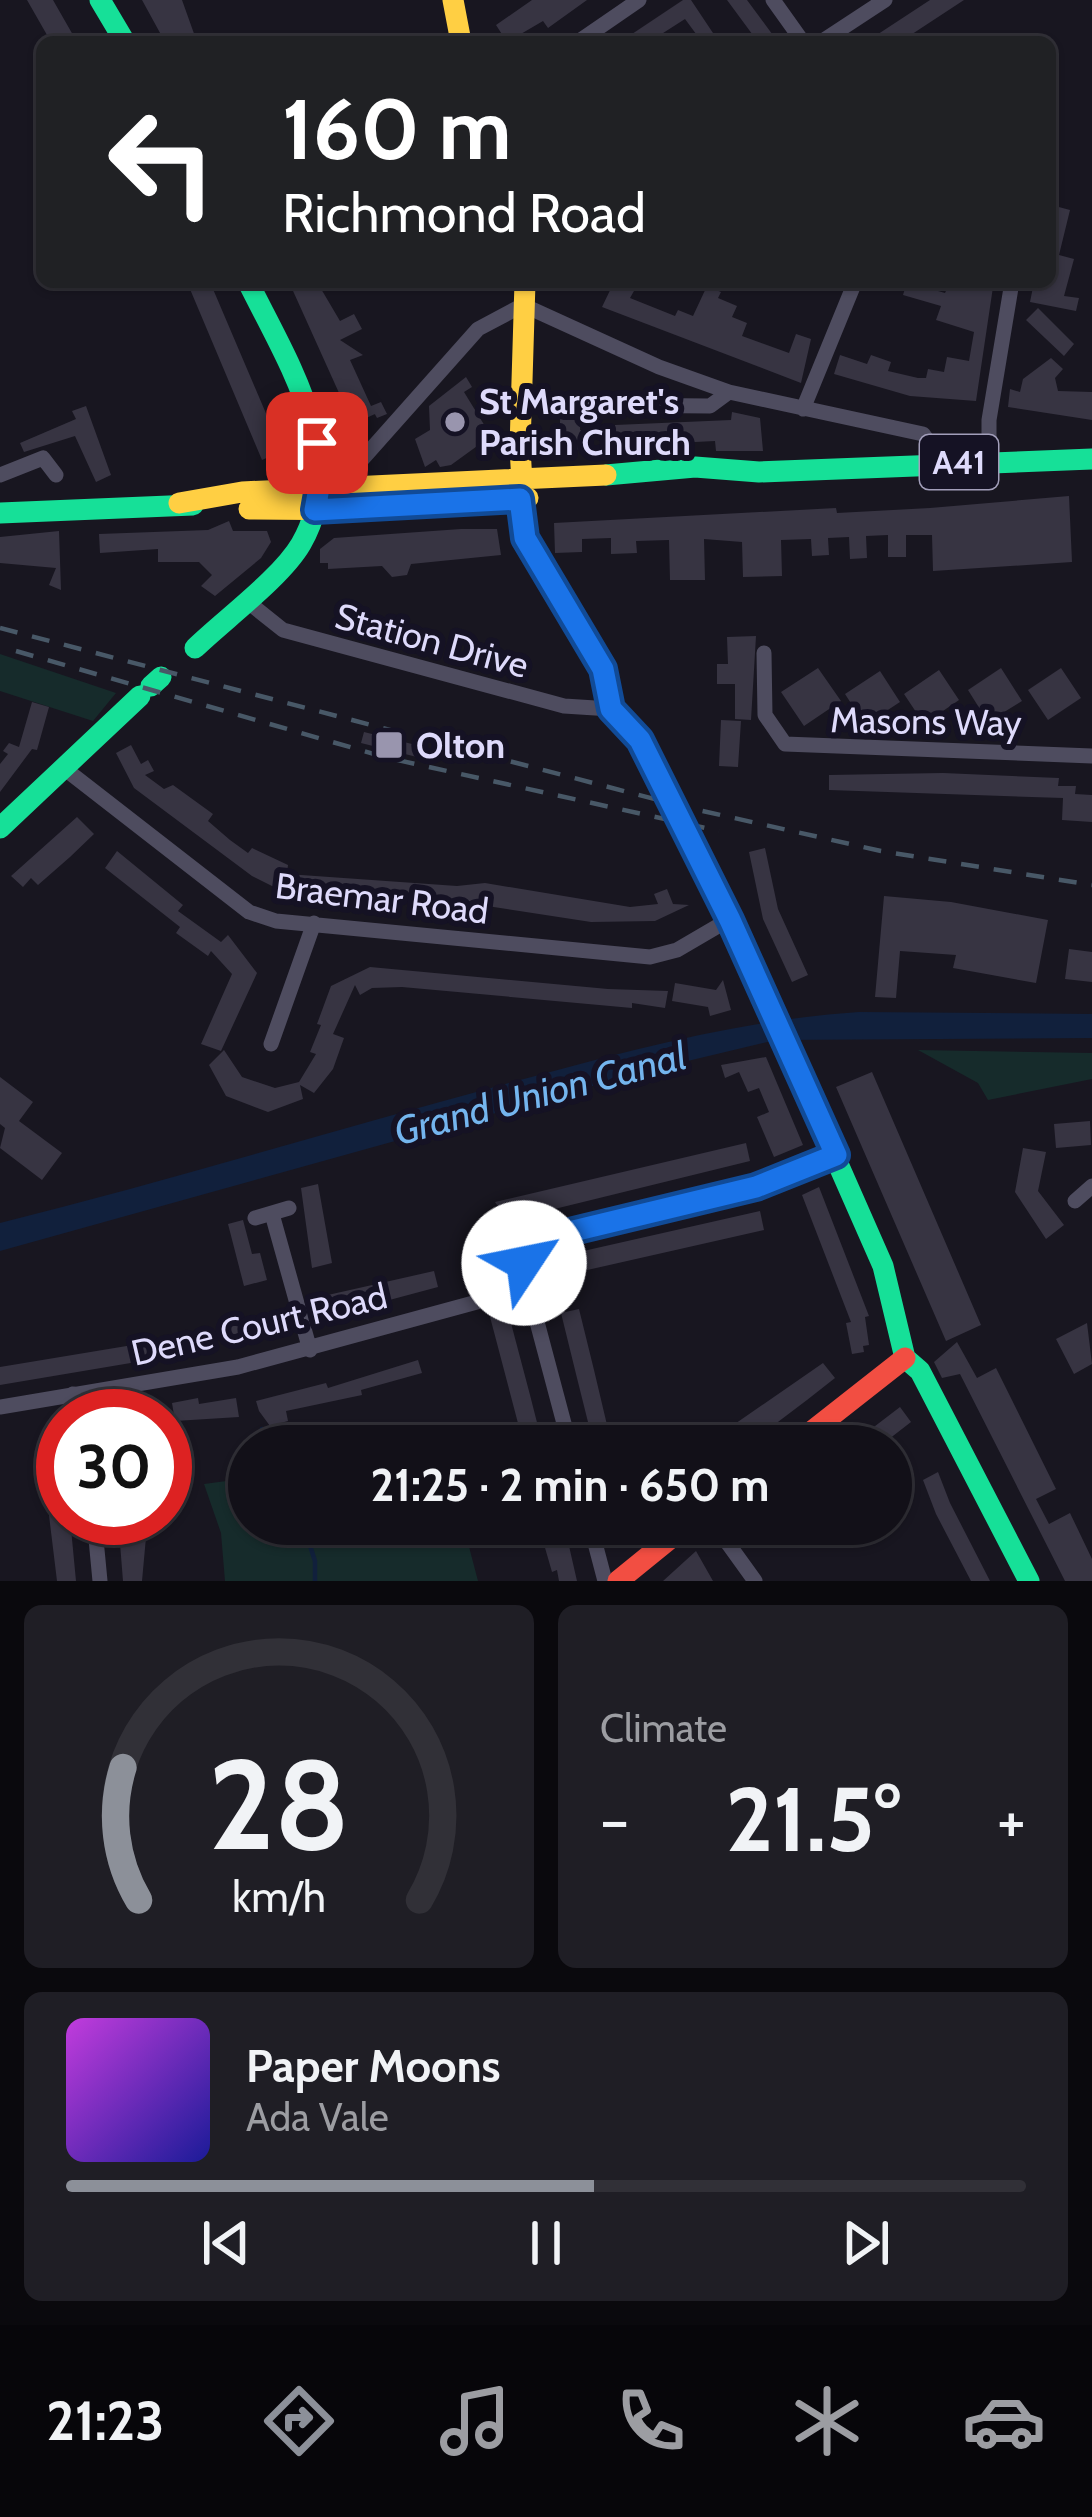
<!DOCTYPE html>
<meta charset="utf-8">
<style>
:root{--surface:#121018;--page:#1f1e25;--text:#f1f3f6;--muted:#9c9da2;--line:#313037;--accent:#8c9099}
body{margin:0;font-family:Cabin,sans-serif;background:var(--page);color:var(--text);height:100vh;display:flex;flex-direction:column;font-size:45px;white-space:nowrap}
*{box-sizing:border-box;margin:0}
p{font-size:39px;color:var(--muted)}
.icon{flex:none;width:66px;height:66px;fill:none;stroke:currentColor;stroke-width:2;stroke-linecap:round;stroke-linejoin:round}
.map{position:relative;height:1581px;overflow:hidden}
.drawer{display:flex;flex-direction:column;gap:24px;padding:24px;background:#0a090d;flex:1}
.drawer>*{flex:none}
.banner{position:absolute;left:36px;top:36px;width:1020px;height:252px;border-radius:18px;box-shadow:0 3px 9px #0004,0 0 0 3px var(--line);background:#202124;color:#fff;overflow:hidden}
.speed{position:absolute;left:36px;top:1389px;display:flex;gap:24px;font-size:60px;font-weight:700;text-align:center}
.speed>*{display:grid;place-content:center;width:156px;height:156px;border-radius:50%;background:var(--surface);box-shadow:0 3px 9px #0004,0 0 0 3px var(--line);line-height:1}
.speed .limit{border:18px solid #d22;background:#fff;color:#111}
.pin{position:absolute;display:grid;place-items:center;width:102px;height:102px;color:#fff;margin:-51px;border-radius:24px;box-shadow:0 6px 18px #0006}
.me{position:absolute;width:132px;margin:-66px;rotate:56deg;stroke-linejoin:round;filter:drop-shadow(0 0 9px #0008)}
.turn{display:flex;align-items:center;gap:42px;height:252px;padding:0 48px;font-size:54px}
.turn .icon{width:156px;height:156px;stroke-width:2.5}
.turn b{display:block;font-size:84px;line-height:102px}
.big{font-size:90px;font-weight:700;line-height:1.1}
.drawer .tile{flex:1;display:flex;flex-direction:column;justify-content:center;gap:18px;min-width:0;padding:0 42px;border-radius:18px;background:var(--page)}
.drawer .dial{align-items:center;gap:0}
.dial svg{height:312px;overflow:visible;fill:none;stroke:var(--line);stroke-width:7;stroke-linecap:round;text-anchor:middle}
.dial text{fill:var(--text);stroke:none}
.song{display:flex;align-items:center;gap:36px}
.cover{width:144px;height:144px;border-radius:18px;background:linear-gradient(135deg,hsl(290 70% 55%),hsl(240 70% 35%))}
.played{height:12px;border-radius:6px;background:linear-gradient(90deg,var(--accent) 55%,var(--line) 55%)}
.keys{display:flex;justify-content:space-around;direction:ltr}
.heat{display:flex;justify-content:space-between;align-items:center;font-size:66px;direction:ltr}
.drawer .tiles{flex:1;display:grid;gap:24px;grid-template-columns:1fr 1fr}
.tile:last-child{grid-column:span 2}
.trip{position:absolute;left:228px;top:1425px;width:684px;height:120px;border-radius:60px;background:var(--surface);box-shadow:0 3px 9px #0004,0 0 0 3px var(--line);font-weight:700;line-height:120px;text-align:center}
.menu{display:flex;height:192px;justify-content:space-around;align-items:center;background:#07060a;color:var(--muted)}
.menu .icon{width:84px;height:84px}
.menu .selected{color:var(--accent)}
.menu b{font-size:54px;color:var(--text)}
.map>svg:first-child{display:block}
</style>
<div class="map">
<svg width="1092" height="1581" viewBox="0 0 1092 1581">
<rect width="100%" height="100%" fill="#181620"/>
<!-- green -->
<path fill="#162b2b" d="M0,654L116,693L93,721L0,691Z
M918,1050L1092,1053V1079L988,1100L978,1083Z
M249,1478V1524H463L478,1581H225L221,1533L204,1484Z"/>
<!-- water -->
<path fill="#11203c" d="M859,1012L1092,1014V1038L776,1040L650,1070L0,1251V1223C168,1181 334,1130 502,1085C620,1053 736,1020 859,1012Z"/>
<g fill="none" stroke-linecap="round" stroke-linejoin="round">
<!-- stream -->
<path stroke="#11203c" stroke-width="4.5" d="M262,1429L270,1446
M303,1524L315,1561V1581"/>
</g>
<!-- building -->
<path fill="#373442" d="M27,0H53L77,42H51Z
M142,0H182L197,42H165Z
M532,0H587L548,28L543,21L507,42L496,25Z
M683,0H691L719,42H702L685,19L649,42H620Z
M727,0H747L778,42H758Z
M930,0H964L900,42H866Z
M1055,206L1070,210L1059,255L1074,259L1064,296L1079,298L1076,311L1030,302L1034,282H1050Z
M187,282H210L282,451L262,460Z
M289,282H317L340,321L354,314L362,329L340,340L363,355L350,360L371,406L381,402L387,414L377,418L371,407L375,414L353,424Z
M614,282L634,291L630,298L675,316L678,310L693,316L707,286L721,292L718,298L737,306L732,317L747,323L742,336L789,353L796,334L811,339L801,383L602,307Z
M907,282L945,293L950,282L993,287L976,401L910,396L834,374L840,355L867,364L871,355L891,362L888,371L918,378H926L928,369L944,372L947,357L969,361L974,332L936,320L941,306L903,295Z
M1038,308L1074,344L1064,356L1026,320Z
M1051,358L1063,369L1055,378L1058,391L1092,392V420L1008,407L1010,389L1020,392L1023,379Z
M466,377L472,387L464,392L491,436L451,465L440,467L436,460L425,467L415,439L430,430L429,406Z
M561,395L581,396L580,430H593L592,450L559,449Z
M86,406L111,475L96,482L75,436L24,452L20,443L76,419L72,411Z
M732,412L760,418L763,451H716L715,441L616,446L615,425L731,420Z
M1069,496L1072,562L933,571L932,535H906V557H888V535L866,536L867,558L850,559L849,537L828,538L829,555L812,556L811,539L781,540L782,576L743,577L742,542L704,539L705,580H670L669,540L636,541L637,553L611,554V538L582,539V552L555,553L554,523L836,508L837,513L930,508Z
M229,521L233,531H267L271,542L261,558L215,596L201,586L212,575L199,562H158V549L100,553L99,534L208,530Z
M461,529H497L501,555L411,564L407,575L392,577L382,566L328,569V563H320V549L334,538Z
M59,531L61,590L49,585L56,568L0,563V537Z
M756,636L751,720L735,719V684H717V664H728L727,637Z
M818,668L841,701L804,726L781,692Z
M1001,668L1022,701L988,722L968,690Z
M1061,668L1081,698L1048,720L1028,690Z
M939,670L959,700L924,724L904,694Z
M880,671L900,702L865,725L845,694Z
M32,702L49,707L37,750L32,749L0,792V764L8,754L3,751L9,743L19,747Z
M721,720L741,721L738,767L719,766Z
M364,732L424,747L421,758L361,743Z
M131,745L141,764L148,760L154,771L145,775L164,789L173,785L213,814L208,821L230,840L248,853L252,848L288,865L287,874L457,886L485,883L630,907L658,904L654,894L667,889L673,904L689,905L655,921L591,922L448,900L280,890L252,876L134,788L116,753Z
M943,773L1059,778L1058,786H1076L1075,794L1092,795V822L1062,820L1063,798L829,790V775Z
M77,817L94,834L70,857L38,885L31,878L23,887L11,876Z
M765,848L778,909L808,975L792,982L763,919L749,852Z
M117,851L183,905L178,911L221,942L228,935L257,973L221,1051L201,1044L232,974L211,951L208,956L176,933L180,927L105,868Z
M884,896L951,902L1048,920L1036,983L953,968L956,955L900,951L896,998L875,997Z
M1069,949L1092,952V982L1065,979Z
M370,967L608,989L668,991L665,1008L632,1003V1008L402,987L372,988L360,995L355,985L333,1034L344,1038L333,1069L314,1093L300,1085L303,1099L268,1112L226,1096L209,1065L224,1050L242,1077L275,1088L299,1082L316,1054L310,1052L321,1025L317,1024L331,986Z
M723,980L731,1010L710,1016L708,1007L672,1001L675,983L716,990Z
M766,1057L803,1145L774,1157L757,1117L769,1112L759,1088L748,1092L739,1072L725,1078L721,1065Z
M872,1072L981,1325L946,1341L836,1087Z
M0,1077L33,1102L19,1121L62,1153L42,1180L0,1148L5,1128L0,1124Z
M1090,1121L1091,1145L1056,1148L1054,1124Z
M746,1143L750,1161L526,1216L513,1225L494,1251L497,1283L480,1288L474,1244L488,1216L503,1214L495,1202Z
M1023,1148L1046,1152L1038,1191L1064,1225L1046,1239L1015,1192Z
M318,1184L332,1263L312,1268L301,1188Z
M819,1187L869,1316L865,1317L869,1345L863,1346L864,1352L852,1354L846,1323L851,1322L802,1195Z
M760,1211L764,1230L552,1278L548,1259Z
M243,1220L252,1254L260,1253L267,1280L244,1286L228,1224Z
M434,1271L438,1287L326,1317L319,1297Z
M507,1308L530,1395L543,1446H524L489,1313Z
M280,1309L286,1330L227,1339L224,1326Z
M579,1309L594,1370L612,1446H594L576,1374L561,1313Z
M1087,1323L1092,1364L1074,1374L1056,1339Z
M193,1335L196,1352L0,1385V1367Z
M957,1342L977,1378L996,1368L1056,1489L1036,1499L1049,1524L1070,1513L1092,1559V1581H1065L960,1374L942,1378L934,1362Z
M418,1360L422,1373L361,1390L362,1395L286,1411L288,1421L270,1426L259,1411L256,1401L326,1383L328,1388Z
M823,1363L835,1378L807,1400L746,1446H719L734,1435L729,1428Z
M198,1398L199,1404L236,1398L239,1417L175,1421L172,1403Z
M900,1407L911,1422L880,1446H849Z
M61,1463L63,1518H70L76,1581H57L43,1466Z
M938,1472L950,1503L990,1581H971L936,1514L923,1480Z
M118,1518H137L141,1538L146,1537L142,1581H123Z
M545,1524H564L577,1581H559L557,1570L552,1572L539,1527Z
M696,1551L713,1581H663Z"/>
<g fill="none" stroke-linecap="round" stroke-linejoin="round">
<!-- street -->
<path stroke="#4e4c5f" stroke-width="15" d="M773,0L803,42
M578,42L639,0
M821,42L885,0
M595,405L710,406L729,392
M803,409L855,282
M989,461V420L1012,282
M350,473L478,329L523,305L659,367L729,392L923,434L944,463
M0,475L43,458L56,475
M248,602L283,630L564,706L611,709
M764,653L765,715L785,744L1092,756
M65,769L249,912L276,921L650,957L677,950L730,919
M271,1044L314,923
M1075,1201L1092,1186
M272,1214L310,1350
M255,1218L289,1208
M73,1394L77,1416
M0,1407L238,1367L528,1288
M570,1446L528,1288L524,1263L531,1245L756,1187L837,1155
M94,1518L100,1581
M590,1524L605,1581
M714,1524L755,1581"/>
<!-- fast -->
<path stroke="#16e098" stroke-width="21" d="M100,0L125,42
M606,475L695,467L759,472L1092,459
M0,513L193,505
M195,648C225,619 281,578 301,544C351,458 286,359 248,282
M151,686L161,677
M0,828L140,696
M761,989L883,1266L905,1358L920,1371L1029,1581"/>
<!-- slow -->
<path stroke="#ffcf43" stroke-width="21" d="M453,0L461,42
M525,282L520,447L525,538L603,669L611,709L640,740L761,989
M179,503L242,492L606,475
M249,509L364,510L528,498"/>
<!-- jam -->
<path stroke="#f24e42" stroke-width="21" d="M793,1446L905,1358
M618,1581L688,1524"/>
<!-- rail -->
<path stroke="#485867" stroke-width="4.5" stroke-dasharray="18 15" stroke-linecap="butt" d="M0,628L685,807L881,851L1092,885
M16,651L388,758L719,831"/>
</g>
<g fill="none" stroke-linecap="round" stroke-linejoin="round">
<!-- route casing -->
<g stroke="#114b97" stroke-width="30">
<path id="route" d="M317,443L322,471L315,510L520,499L525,538L603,669L611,709L640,740L730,920L836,1155L756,1187L536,1240L524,1263"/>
</g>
<!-- route -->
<use href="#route" stroke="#1a73e8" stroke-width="21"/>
</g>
<!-- markers -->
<g fill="#9995ae" stroke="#151224" stroke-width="4.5">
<circle cx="455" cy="422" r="12"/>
<rect x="374" y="730" width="30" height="30" rx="6"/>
</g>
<g text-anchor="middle" stroke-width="12" stroke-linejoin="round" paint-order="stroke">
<!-- shield labels -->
<rect fill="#151224" stroke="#a29eba" stroke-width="3" x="920" y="435" width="78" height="54" rx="9"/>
<g font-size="33" font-weight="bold" fill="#dedafb">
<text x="959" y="474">A41</text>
</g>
<!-- poi labels -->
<g font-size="36" font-weight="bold" fill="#dedafb" stroke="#151224" text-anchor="start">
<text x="479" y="414">St Margaret's<tspan x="479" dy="41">Parish Church</tspan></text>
<text x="416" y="758">Olton</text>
</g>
<!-- street labels -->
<g font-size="36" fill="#dedafb" stroke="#151224">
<text transform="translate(432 640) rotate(15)" y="13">Station Drive</text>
<text transform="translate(926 721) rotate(1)" y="13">Masons Way</text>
<text transform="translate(382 898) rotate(7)" y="13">Braemar Road</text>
<text transform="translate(259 1324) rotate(-13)" y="13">Dene Court Road</text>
</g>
<!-- water labels -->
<g font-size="39" font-style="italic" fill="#74b5ee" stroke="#151224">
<text transform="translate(540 1093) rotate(-15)" y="14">Grand Union Canal</text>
</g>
</g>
</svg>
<div class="speed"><div class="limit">30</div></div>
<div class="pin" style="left:317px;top:443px;background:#d93025"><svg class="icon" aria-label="arrive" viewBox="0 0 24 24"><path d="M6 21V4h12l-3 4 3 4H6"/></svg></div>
<svg class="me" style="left:524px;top:1263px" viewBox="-20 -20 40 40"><circle r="19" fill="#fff"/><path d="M0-13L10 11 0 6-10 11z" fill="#1a73e8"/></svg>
<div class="trip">21:25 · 2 min · 650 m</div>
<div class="banner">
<div class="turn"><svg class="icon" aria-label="left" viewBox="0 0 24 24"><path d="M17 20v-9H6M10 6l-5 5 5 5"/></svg><div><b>160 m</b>Richmond Road</div></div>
</div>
</div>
<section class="drawer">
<div class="tiles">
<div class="tile dial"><svg viewBox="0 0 100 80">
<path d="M14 69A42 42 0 1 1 86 69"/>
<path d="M14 69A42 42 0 0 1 10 35" stroke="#8c9099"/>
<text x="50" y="56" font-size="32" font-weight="700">28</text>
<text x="50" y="72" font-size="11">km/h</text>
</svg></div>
<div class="tile"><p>Climate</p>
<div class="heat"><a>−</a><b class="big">21.5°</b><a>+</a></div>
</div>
<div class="tile">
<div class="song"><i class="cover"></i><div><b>Paper Moons</b><p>Ada Vale</p></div></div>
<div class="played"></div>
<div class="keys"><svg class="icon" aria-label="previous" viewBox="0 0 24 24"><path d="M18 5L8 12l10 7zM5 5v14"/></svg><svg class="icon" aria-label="pause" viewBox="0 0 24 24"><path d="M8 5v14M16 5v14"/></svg><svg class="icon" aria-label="next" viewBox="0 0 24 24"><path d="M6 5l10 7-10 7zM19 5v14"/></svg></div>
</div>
</div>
</section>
<nav class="menu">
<b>21:23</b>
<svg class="icon selected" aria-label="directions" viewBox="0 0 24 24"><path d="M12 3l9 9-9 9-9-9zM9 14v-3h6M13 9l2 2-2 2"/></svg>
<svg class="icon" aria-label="music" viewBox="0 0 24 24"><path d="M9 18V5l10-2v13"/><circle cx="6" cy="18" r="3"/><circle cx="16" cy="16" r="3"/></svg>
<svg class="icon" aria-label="phone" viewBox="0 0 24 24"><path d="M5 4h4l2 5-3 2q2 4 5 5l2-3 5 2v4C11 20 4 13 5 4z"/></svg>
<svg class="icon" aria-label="climate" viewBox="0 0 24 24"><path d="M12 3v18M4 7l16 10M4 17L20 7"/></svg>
<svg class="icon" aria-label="car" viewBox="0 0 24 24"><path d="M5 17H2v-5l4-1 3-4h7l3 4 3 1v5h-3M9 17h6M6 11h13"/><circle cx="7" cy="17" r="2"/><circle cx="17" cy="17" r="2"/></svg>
</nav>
